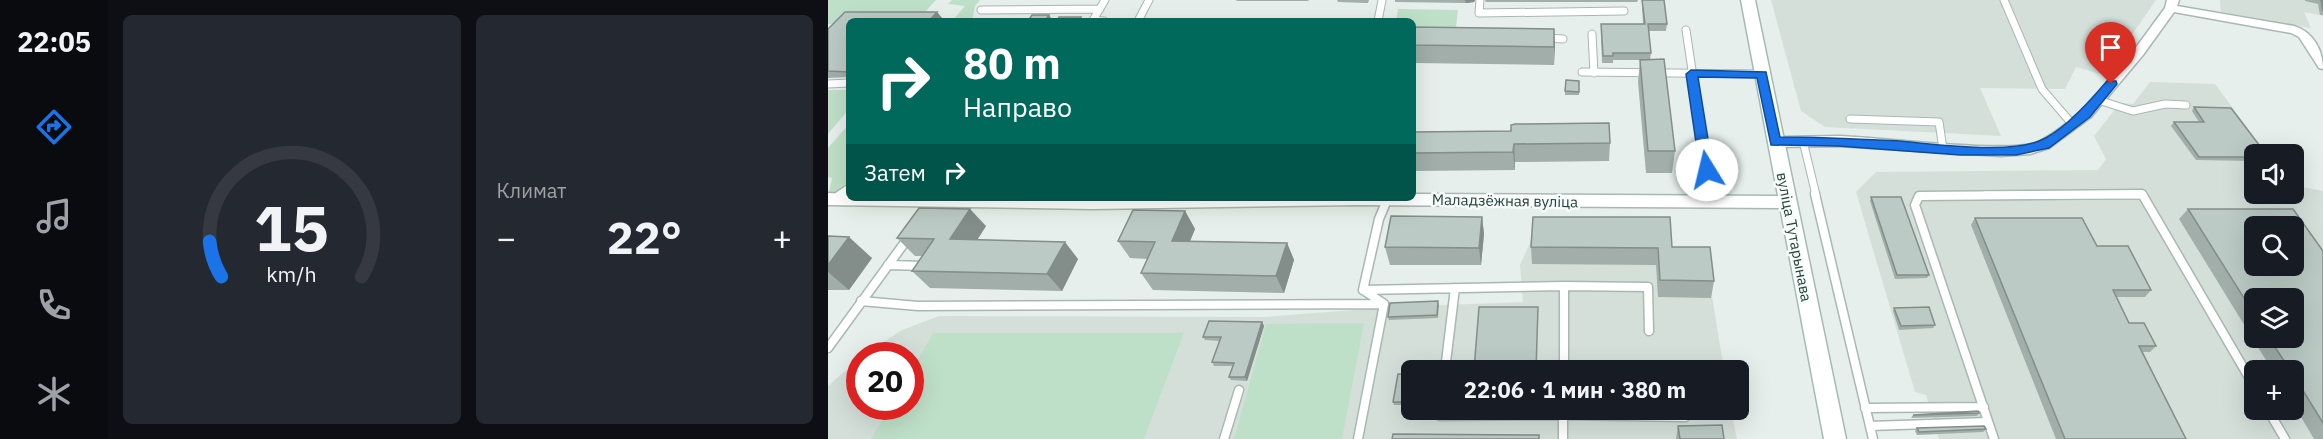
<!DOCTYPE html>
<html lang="ru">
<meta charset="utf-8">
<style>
:root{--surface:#171b24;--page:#242831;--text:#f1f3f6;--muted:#9ea1a6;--line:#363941;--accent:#1a73e8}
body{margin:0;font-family:"IBM Plex Sans",sans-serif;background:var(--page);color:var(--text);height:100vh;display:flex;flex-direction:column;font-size:22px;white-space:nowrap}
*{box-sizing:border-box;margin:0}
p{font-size:20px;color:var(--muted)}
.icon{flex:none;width:33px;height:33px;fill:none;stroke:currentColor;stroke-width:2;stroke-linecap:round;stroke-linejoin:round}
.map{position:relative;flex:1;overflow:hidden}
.side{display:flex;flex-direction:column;gap:15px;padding:15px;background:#0d0f14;width:720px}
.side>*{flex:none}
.banner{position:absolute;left:18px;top:18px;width:570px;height:183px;border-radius:9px;box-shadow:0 6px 24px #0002;background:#00695c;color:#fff;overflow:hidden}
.controls{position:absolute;left:1416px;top:144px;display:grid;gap:12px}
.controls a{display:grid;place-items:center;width:60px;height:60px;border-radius:9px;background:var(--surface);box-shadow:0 6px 24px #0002;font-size:30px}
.speed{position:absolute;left:18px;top:342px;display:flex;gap:12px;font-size:30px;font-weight:700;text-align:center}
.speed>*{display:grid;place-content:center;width:78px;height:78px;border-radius:50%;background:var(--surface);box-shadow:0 6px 24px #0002;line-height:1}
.speed .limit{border:9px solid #d22;background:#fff;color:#111}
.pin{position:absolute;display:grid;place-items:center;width:51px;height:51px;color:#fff;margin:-62px -26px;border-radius:50% 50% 50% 0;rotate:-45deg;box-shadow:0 0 6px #0007}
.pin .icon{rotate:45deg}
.me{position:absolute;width:66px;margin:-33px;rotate:351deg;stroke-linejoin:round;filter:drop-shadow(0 0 4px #0008)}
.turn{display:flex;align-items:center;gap:21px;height:126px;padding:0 18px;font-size:27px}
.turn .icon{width:78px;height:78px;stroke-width:2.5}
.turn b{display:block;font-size:42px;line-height:51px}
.then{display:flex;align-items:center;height:57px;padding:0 18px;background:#0003;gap:12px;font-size:22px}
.big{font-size:45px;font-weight:800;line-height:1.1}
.side .card{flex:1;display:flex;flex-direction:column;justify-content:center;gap:9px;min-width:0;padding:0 21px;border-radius:9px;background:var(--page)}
.side .dial{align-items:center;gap:0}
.dial svg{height:156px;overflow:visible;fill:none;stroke:var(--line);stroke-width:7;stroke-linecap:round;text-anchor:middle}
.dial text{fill:var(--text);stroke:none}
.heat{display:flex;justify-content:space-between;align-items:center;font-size:33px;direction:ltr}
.side .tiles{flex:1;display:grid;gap:15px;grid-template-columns:repeat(2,1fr)}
.trip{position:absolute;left:573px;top:360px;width:348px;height:60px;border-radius:9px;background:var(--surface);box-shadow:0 6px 24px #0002;font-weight:800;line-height:60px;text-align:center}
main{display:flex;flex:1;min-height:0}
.tab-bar{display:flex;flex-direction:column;width:108px;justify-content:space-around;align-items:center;background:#090b0e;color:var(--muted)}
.tab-bar .icon{width:42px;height:42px}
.tab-bar .on{color:var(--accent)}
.tab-bar b{font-size:27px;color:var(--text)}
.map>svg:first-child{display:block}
</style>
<main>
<nav class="tab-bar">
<b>22:05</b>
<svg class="icon on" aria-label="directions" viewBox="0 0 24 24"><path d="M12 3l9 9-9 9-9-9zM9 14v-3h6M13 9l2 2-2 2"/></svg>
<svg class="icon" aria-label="music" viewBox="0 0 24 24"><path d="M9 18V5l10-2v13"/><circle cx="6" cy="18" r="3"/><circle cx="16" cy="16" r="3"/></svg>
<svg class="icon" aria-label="phone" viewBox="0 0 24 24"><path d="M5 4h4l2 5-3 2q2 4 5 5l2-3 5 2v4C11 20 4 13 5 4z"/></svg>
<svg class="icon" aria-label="climate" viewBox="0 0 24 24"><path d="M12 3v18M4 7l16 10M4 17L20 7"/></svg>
</nav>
<section class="side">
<div class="tiles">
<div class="card dial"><svg viewBox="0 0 100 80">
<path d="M14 69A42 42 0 1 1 86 69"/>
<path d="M14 69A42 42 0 0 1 8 51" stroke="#1a73e8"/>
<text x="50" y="56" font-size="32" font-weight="700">15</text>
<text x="50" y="72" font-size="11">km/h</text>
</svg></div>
<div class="card"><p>Климат</p>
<div class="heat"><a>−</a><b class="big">22°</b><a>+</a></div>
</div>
</div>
</section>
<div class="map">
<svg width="1495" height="439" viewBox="0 0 1495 439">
<rect width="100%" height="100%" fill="#e6efeb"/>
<!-- built -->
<path fill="#d4dfda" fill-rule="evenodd" d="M943,0H1328L1276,75L1248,67L1237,89L1152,88L1173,136L997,127L973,111Z
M1392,0H1495V16L1476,12L1483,28L1393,12Z
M1322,82L1387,84L1439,154H1426V194H1466V185L1495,191V439H1111L1098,395L1087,392L1028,192L1048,172L1270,170L1278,159L1266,136L1292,103L1305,104ZM1426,226H1466V266H1426ZM1426,298H1466V338H1426ZM1426,370H1466V410H1426Z
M706,234L842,264L879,265L896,370H584V410H903L909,439H0V386L31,359L32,406H82V356L36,355L74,330L111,316L437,317L563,307L695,302L692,265Z"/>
<!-- green -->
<path fill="#bfe0c8" d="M0,0H108L96,13L20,15L10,24H0Z
M124,0H152L147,6L144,21H124L137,6L120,4Z
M570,9L630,10L628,27H585V21H568Z
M0,90H21V109L0,134Z
M21,124V192H1L4,178L0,177V148Z
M536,323L514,439H406L438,324Z
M105,333H356L316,439H43L62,407L82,406L83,372Z"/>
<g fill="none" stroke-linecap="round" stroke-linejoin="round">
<!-- lane-far1 casing -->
<g stroke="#a8b8b2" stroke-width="9">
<path id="lane-far1" d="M652,0L651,13L796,11
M1176,0L1214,89L1245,125
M153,10L272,9
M276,21L265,20L277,0
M310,21L321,0
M550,21L554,0
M858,30L879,170
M764,34L766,73
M719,38L735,39
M754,72L934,74
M0,84L21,83
M1270,100L1305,111L1337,104L1358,105
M1022,119L1111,122L1115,149
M975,141L988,195
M11,195L21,188
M1157,195H1315"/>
</g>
<!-- lane casing -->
<g stroke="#a8b8b2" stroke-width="11">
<path id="lane" d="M987,194L1045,439
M8,198L13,194
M60,265L97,266
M736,286V370
M535,290L736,286L820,287L821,331
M33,301L90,306L556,304
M555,303L535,290L551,219L559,200
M0,348L80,238
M617,370L627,288
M1037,408L1156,407
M612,410V416L735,415V439
M735,410V415L857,417
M1440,410L1457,439
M1042,426L1160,422
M396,439L411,390
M530,439L556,304
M1166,439L1087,205L1091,196L1314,194L1426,386"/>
</g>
<!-- street casing -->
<g stroke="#a8b8b2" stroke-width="3">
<path id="street" d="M1339,0H1351L1349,6L1466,26C1485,32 1495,50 1495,69L1491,68L1471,37L1463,33L1346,12L1315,55L1263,117L1221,148L1202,154L1173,156L1010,146L947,147L940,142L947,137C968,137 990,136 1011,136C1048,137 1187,155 1212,141C1265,112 1302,55 1337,8Z
M0,193L21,194V198H585V194L958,196L963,198L965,202L963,206L958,208L530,205L265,209L0,205Z"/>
</g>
<!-- secondary casing -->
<g stroke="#a4bbb3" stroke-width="3">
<path id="secondary" d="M913,0H927L1018,439H996Z"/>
</g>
<!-- lane-far1 -->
<use href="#lane-far1" stroke="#fff" stroke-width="7"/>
<!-- lane -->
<use href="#lane" stroke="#fff" stroke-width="8"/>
<!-- street -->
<use href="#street" fill="#fff" fill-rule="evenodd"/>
<!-- secondary -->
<use href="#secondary" fill="#fff" fill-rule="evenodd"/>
</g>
<!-- wall -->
<path fill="#a1aea9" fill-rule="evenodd" d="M408,0H481L480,1H409Z
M509,0H541L540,3L510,2Z
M567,0H647L646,2L638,3L567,2Z
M657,0H810L809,2H658Z
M814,0L839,24L838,31H821L823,53L822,59L847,151L844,173H818L810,82L812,60H785V63H774L773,24H815L814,7Z
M1477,0H1495V15H1492L1490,4L1477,1Z
M17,12H109L114,18L112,21H21V77L0,78V29Z
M585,27L726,29V65L585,63Z
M751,81V95H737V91Z
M1366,107L1426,154V161L1368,160L1343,126L1346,122H1371L1364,111Z
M585,132L782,143L781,161L687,162V170L585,171Z
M1043,197L1101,275L1099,278L1067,279L1042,201Z
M1360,209L1495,251V439H1486L1466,405V370H1444L1351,219ZM1426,298L1466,338H1426Z
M357,211L367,229L362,241L459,243L466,260L456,293L325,290L313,273L320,259L302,258L290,241Z
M654,217L656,234L653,265H562L557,247Z
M1147,218L1269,246L1323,290L1317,297H1288L1301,323L1328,346L1322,352H1315L1358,439H1228L1143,225Z
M158,226L149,240L250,259L234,291L102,288L84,271L95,256H87L69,238Z
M0,236L44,258L21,290H0Z
M703,247H844L886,281L883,298L830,297L828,265L704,264Z
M610,301L611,305L610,318L561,320L560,317Z
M1066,308L1107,325L1105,328L1071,330L1065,311Z
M434,322L436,326L419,381L403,380L401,377L405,366H386L384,362L392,341L377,340L375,337Z
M584,374V405H566L565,402Z
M1151,413L1149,416L1083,418L1085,415Z
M850,426L896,439H848Z
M1089,428L1158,429L1155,432L1089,435L1087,431Z"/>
<!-- shaded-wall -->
<path fill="#838d89" d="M637,0H647L646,2L638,3Z
M109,12L114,18L112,21H101Z
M221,15L225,21H217Z
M726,29L727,47L726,65Z
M686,144L687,162V170L685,152Z
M142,209L158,226L139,256L122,239Z
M357,211L367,229L355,258L344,241Z
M654,217L656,234L653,265L651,248Z
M21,237L44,258L21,290L0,272V265Z
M237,242L250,259L234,291L219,274Z
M459,243L466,260L456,293L448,276Z
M434,322L436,326L419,381L417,377Z"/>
<!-- building -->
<path fill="#bbcac4" stroke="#838d89" stroke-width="1.5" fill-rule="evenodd" d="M814,0H836L839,24H820L823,53H785V56H775L773,24H817Z
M1492,0H1495V11L1493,0Z
M17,12H109L101,21H21V72L0,71V29Z
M204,15H221L217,21H200Z
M231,17H253L251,20H260V21H229Z
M585,27L726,29V47L585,45Z
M836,59L847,151H820L812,60Z
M738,80L751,81V92L737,91Z
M1366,107L1403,108L1438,154H1426V157H1371L1346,122H1376Z
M781,123L782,143L686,144L685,152L585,153V132L683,131V125L687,124Z
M1043,197H1073L1101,275H1069Z
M91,208L142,209L122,239L237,242L219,274L84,271L106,239L69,238Z
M1360,209H1465L1495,251V423L1466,376V370H1462L1441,338H1466V298H1426V314ZM1426,226H1466V266H1426Z
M305,210L357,211L344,241L459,243L448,276L313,273L327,242L290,241Z
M563,216L654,217L651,248L557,247Z
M705,217H842L844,247H882L886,281L832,280L830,248L703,247Z
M1147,218H1254L1269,246H1300L1323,290H1285L1301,323H1316L1328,346H1311L1358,439H1237Z
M0,236L21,237L0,265Z
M610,301L609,315L560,317L562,303Z
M651,307H710L708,370H646Z
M1101,307L1107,325L1073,326L1066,308Z
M381,321L434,322L417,377H401L406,363L384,362L393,337H375Z
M570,374H584V402H565Z
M1150,411L1151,413L1085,415Z
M894,425L896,439H852L850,426Z
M1156,426L1158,429L1091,432L1089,428Z
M565,434L711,435V439H564Z"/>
<!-- route -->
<path fill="#1a73e8" stroke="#114b97" stroke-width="1.5" d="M863,70L938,72L952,137C992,137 1031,139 1071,141C1106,144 1180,154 1211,141C1235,132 1263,100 1279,81H1288L1289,84L1262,117L1221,148L1188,155H1132L1010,146L943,145L929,78L870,77L885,170L879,175L872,170L858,74Z"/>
<g text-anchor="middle" stroke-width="5" stroke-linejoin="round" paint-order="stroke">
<!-- street labels -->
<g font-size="15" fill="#24423a" stroke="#f7fbf9">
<text transform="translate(677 201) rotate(1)" y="5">Маладзёжная вуліца</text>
<text transform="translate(966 237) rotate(79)" y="5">вуліца Тутарынава</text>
</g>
</g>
</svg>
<div class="controls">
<a><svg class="icon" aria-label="sound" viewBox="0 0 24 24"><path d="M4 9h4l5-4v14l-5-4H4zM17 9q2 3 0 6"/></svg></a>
<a><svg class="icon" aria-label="search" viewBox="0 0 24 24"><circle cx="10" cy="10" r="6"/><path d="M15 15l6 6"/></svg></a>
<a><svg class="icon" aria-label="layers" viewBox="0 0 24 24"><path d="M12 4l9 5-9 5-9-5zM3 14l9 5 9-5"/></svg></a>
<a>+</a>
</div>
<div class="speed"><div class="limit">20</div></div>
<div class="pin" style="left:1283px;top:84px;background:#d93025"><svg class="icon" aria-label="arrive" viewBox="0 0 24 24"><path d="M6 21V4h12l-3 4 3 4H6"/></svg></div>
<svg class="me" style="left:879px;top:170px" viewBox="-20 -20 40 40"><circle r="19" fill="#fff"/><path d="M0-13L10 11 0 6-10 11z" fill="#1a73e8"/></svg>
<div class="trip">22:06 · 1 мин · 380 m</div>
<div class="banner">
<div class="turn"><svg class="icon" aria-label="right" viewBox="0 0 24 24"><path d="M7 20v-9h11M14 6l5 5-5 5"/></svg><div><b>80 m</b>Направо</div></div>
<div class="then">Затем<svg class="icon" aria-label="right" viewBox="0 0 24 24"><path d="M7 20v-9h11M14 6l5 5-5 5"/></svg></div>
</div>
</div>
</main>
